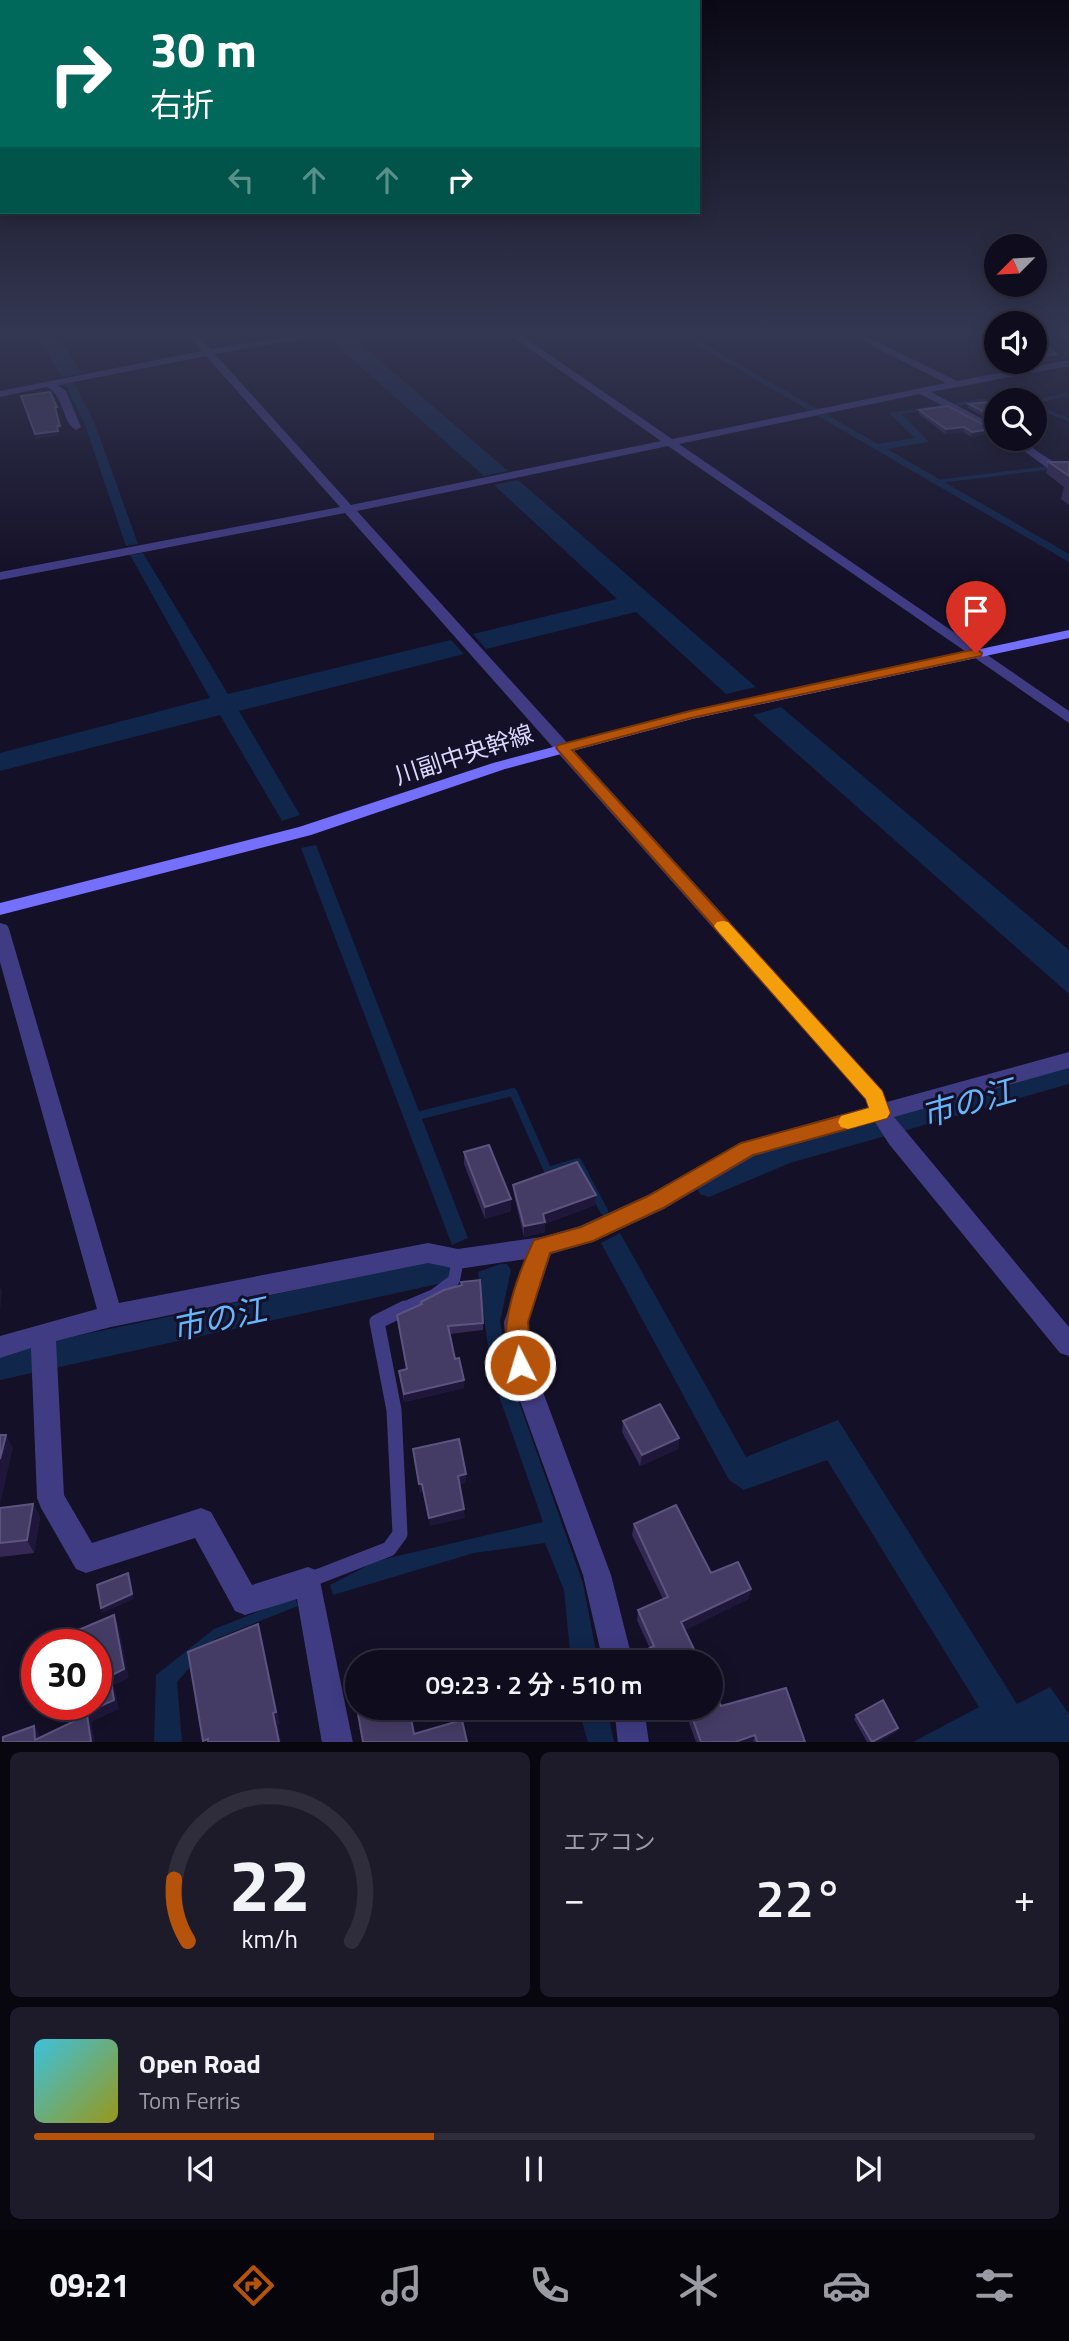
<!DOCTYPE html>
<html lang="ja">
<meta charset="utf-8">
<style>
:root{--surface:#0f0c1d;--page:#1d1a2a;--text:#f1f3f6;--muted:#9b9ba4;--line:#2f2c3b;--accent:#b45309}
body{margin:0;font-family:"Titillium Web","Noto Sans JP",sans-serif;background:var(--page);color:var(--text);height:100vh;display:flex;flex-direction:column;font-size:26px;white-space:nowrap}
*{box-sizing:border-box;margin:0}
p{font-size:23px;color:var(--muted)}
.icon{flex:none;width:38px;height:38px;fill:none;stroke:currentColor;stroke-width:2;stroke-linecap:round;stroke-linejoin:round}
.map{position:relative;height:1742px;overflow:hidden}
.panel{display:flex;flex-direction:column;gap:10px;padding:10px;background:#080710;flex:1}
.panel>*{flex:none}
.banner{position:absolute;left:0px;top:0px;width:700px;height:214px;box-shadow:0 4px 18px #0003,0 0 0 2px var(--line);background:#00695c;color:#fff;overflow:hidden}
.needle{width:46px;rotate:246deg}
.buttons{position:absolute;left:984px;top:234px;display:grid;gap:14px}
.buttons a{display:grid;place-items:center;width:63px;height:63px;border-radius:50%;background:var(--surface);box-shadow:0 4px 18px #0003,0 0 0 2px var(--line);font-size:35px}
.speed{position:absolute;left:21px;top:1629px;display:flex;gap:14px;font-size:35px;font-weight:700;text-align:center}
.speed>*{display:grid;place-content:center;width:91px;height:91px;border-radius:50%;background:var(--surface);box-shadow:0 4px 18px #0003,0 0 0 2px var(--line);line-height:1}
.speed .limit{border:10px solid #d22;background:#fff;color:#111}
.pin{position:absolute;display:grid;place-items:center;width:60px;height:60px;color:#fff;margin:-72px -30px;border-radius:50% 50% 50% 0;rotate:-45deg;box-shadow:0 0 7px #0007}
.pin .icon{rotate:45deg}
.me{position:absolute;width:77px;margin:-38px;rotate:355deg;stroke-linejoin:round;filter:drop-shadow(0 0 5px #0008)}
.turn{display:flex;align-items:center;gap:24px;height:147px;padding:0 35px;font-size:32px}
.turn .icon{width:91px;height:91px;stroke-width:2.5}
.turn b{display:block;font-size:49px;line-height:60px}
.lanes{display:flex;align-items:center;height:66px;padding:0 35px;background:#0003;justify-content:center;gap:35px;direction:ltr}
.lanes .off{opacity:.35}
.big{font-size:52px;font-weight:600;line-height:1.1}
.panel .widget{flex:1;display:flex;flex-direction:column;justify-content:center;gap:10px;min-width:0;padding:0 24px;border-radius:10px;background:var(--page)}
.panel .dial{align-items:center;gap:0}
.dial svg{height:182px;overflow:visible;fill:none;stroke:var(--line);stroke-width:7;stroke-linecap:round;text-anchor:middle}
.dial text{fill:var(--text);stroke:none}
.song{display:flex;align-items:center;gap:21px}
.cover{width:84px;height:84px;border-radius:10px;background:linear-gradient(135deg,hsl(190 70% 55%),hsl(60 70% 35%))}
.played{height:7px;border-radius:4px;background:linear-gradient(90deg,var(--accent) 40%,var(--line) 40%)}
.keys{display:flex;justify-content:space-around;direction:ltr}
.heat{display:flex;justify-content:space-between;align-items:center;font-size:38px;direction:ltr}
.panel .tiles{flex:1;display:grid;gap:10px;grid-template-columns:1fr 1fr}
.widget:last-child{grid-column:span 2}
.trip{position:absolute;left:345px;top:1650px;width:378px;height:70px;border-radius:35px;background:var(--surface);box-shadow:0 4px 18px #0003,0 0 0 2px var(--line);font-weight:600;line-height:70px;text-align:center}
.tab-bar{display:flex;height:112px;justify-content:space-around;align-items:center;background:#06050c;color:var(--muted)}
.tab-bar .icon{width:49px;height:49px}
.tab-bar .selected{color:var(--accent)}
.tab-bar b{font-size:32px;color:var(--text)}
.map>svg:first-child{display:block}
</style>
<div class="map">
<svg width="1069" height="1743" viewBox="0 0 1069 1743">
<rect width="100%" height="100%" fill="#141027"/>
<!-- water -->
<path fill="#10264b" d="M32,331H54L82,373L62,377Z
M358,331H408L356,340L508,471L484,476L326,336Z
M672,331H682L817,409L808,410Z
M74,382L95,424L138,544L126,546L85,425L66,386L58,385Z
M941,405L944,407L902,414L929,442L887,449L1069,554V562L818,416L826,414L878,444L915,438L889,413Z
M518,480L756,687L726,694L636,612L486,649L473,634L617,599L494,485Z
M143,553L228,694L451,640L464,654L239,711L300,815L282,821L220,715L0,771V753L210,698L130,555Z
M781,707L1069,950V994L753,715Z
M316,845L468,1238L452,1245L301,848Z
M620,1233L746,1457L838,1420L1017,1704L1050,1687L1069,1714V1742H913L979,1707L827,1460L744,1490L729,1480L601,1243Z
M500,1264H507L511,1270L500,1322L513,1385L583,1583L598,1662H571L564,1590L545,1543L474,1553L333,1595L330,1585L376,1561L543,1522L492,1376L478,1272Z
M295,1597L298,1606L215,1639L177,1682L182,1742L154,1743L156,1675L214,1629Z
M578,1708H607L614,1742H588Z"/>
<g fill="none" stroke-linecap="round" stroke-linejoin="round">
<!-- stream-far1 -->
<path stroke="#10264b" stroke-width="3.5" d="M990,334L996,331
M1034,402L1069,394
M953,405L984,400L1017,401
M1034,406L1069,420
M942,481L1046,468"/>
<!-- stream -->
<path stroke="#10264b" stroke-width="8" d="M421,1115L513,1092L548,1171L578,1162L604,1211"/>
<!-- canal -->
<path fill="#10264b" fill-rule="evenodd" d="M1069,1066V1084L790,1163L709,1197L700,1194L696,1186L700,1178L784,1143Z
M438,1260L448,1263L452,1272L448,1281L438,1284L0,1380V1352Z"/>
<!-- lane-far1 -->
<path stroke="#403c84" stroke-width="12" d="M401,1309L434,1295L454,1280L458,1259"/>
<!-- lane -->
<path stroke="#403c84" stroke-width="15" d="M309,1580L389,1549L400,1534L394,1410L377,1322L405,1308"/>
<!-- street -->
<path fill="#403c84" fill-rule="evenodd" d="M184,331H194L211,349L324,331H347L215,354L351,505L661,441L504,331H515L672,439L946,383L843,331H855L957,381L1069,360V366L931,392L996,426V433L920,394L679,444L1069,711V723L668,446L357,511L882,1090L887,1102L1069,1052V1068L894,1117L1069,1327V1356L1060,1353L889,1144L875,1122L754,1156L664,1209L593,1242L551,1254L528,1322L533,1365L611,1575L633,1662H603L583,1575L507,1365L504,1322L526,1259L458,1269L428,1263L111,1327L56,1341L64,1495L92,1543L201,1508L211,1512L252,1585L308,1567L318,1571L353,1743H322L297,1599L245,1615L235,1611L195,1538L86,1573L76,1569L41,1508L37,1498L31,1348L0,1358V1336L97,1309L0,962V923L7,925L9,929L119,1303L428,1243L458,1249L542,1237L580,1226L648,1195L740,1143L868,1107L865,1099L345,513L0,580V572L340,507L206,356L58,385L66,391L81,427L76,430C61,422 66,398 47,387L0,397V391L202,351Z
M1008,439C1032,439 1045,465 1069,465V471L1050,470Z
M614,1708H644L649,1743H618Z"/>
<!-- secondary -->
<path fill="#7570fc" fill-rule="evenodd" d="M1069,630V638L692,719L505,769L311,835L0,915V903L299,827L493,763L685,712Z"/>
</g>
<!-- wall -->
<path fill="#332954" d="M969,404L996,406V423L968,408Z
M919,410L992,429L991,433L971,437L963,432L945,434L919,414Z
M1049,462H1069V505L1061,499L1064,487L1046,473Z
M464,1152L511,1199V1211L485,1219L464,1164Z
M513,1185L596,1195L595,1205L545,1224V1232L524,1237L514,1195Z
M422,1304L483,1323V1330L450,1334L455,1359L464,1380V1388L404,1402L400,1379L407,1369Z
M623,1421L679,1438L678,1449L640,1466L622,1432Z
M33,1504L40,1517L34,1553L0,1557V1508Z
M634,1524L711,1573L751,1589L748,1599L685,1630L700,1662H643L644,1651L650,1649L637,1620L638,1610L663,1599L632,1535Z
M721,1706L805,1742H696L685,1712L668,1720L663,1708H710Z
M856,1715L898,1728L896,1732L878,1742H867L854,1719Z"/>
<!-- shaded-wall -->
<path fill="#1f173a" d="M1056,354L1055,360L1030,365L1031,362H1034V358Z
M964,427L963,432L945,434L946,429Z
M992,429L991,433L971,437L972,432Z
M58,431L59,435L36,439L35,434Z
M596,1195L595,1205L545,1224V1232L524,1237V1226L543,1214Z
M511,1199V1211L485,1219V1207Z
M0,1287L2,1291L0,1313Z
M464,1380V1388L404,1402V1394Z
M6,1435L13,1448L0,1504V1459Z
M679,1438L678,1449L640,1466L642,1455Z
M466,1474V1483L459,1485L458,1476Z
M419,1484H422L423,1492L420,1493Z
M33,1504L40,1517L34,1553L27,1540Z
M464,1509L465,1518L430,1526L429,1518Z
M128,1573L130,1578L134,1599L103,1613L101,1608Z
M751,1589L748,1599L680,1633L681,1622Z
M114,1615L118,1624L129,1678L114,1685L119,1709L91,1722L95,1742H88L75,1718L110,1676Z
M258,1624L262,1637L280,1724L278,1725L281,1742H279Z
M674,1708H685V1712L668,1720L669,1710Z
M34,1726L39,1733V1742L35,1740Z
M898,1728L896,1732L878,1742H872Z
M755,1735L753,1742H735Z"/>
<!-- building -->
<path fill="#453c66" stroke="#5c547e" stroke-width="2" d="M1034,342H1043L1056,354L1034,358Z
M50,392L57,407H55L60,426H57L58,431L35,434L21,396Z
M989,402L996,406V418L969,404Z
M948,406L992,429L972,432L964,427L946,429L919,410Z
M1049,462H1069V476Z
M489,1145L511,1199L485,1207L464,1152Z
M577,1162L596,1195L543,1214L545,1222L524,1226L513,1185Z
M480,1280L483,1323L448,1326L455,1359L459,1358L464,1380L404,1394L399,1371L407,1369L397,1315L422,1304L421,1302L444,1290L462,1285L461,1282Z
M660,1404L679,1438L642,1455L623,1421Z
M0,1435H6L0,1459Z
M459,1439L466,1474L458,1476L464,1509L429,1518L422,1484H419L413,1449Z
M33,1504L27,1540L0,1543V1508Z
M676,1505L711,1573L738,1562L751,1589L681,1622L700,1662H649L644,1651L654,1646L638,1610L668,1597L634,1524Z
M128,1573L132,1594L101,1608L97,1585Z
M114,1615L124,1669L110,1676L114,1700L75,1718L73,1704H96V1645H63L62,1637Z
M258,1624L276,1712L273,1713L279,1742H208V1739L203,1741L188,1652Z
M357,1677V1707L352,1679Z
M710,1684L721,1706L786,1688L805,1742H757L755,1735L735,1742H701L689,1708H710Z
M883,1700L898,1728L872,1742L856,1715Z
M357,1708H409L414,1734L462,1720L467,1742H363Z
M87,1715L91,1741L88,1742H3V1737L34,1726L35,1740Z"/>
<!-- sky -->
<linearGradient id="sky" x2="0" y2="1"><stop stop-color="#0b0915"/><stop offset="0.58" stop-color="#343752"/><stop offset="1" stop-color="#343752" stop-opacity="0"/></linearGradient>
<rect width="1069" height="575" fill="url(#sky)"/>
<!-- route -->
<path fill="#b45309" stroke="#753606" stroke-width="2" d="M976,649L982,653L981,656L691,718L572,750L882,1091L890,1113L887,1118L880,1120L753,1155L663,1208L593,1241L550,1253L528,1322L532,1365L528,1372L520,1375L512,1372C495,1334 517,1276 534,1240L581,1227L648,1196L741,1143L869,1108L866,1099L556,748L558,745L690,711Z"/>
<!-- slow -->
<path fill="#f59e0b" d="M723,921L728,922L882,1091L890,1113L887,1118L848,1129L841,1127L838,1122L841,1116L869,1108L866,1099L717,930L714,926L717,922Z"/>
<g text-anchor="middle" stroke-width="6" stroke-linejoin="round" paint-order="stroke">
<!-- street labels -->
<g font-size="24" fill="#dbd7fe" stroke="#141027">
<text transform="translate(464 755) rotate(-18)" y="8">川副中央幹線</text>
</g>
<!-- near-water labels -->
<g font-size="32" font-style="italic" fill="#67b6fb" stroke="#141027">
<text transform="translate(968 1103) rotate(-16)" y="11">市の江</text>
<text transform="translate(219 1319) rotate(-12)" y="11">市の江</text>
</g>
</g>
</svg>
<div class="buttons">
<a><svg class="needle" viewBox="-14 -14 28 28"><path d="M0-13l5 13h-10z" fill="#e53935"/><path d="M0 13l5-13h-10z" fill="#9b9ba4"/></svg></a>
<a><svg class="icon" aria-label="sound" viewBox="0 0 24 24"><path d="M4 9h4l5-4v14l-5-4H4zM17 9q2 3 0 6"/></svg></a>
<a><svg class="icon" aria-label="search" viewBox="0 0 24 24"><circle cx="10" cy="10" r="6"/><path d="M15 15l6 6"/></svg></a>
</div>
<div class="speed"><div class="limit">30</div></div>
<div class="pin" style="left:976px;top:653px;background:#d93025"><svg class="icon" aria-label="arrive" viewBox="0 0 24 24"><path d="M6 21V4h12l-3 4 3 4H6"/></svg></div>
<svg class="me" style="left:520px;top:1365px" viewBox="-20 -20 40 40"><circle r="17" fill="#b45309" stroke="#fff" stroke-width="3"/><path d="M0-11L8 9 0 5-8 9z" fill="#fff"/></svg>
<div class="trip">09:23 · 2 分 · 510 m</div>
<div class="banner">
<div class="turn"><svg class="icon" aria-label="right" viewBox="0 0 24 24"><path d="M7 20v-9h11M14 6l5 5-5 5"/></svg><div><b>30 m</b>右折</div></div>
<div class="lanes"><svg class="icon off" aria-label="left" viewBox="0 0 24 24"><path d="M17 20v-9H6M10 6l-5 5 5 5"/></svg><svg class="icon off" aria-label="ahead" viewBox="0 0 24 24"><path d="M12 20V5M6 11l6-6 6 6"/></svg><svg class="icon off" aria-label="ahead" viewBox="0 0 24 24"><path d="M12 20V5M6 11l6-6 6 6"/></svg><svg class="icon" aria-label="right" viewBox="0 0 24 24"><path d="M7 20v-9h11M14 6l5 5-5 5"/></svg></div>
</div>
</div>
<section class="panel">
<div class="tiles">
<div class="widget dial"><svg viewBox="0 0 100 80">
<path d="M14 69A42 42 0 1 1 86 69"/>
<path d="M14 69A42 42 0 0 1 8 42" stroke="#b45309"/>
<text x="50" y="56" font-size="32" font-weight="700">22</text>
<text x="50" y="72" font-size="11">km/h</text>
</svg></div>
<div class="widget"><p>エアコン</p>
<div class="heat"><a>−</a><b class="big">22°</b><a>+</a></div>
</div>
<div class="widget">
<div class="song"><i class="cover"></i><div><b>Open Road</b><p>Tom Ferris</p></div></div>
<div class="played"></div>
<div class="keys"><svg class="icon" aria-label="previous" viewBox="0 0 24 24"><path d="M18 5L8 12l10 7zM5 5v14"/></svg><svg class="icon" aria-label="pause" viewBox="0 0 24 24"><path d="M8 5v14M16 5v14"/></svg><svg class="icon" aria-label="next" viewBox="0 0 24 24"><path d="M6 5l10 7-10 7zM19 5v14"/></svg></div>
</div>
</div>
</section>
<nav class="tab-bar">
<b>09:21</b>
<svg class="icon selected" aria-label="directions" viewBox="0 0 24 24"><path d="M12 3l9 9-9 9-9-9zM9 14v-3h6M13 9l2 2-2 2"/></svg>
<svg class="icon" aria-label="music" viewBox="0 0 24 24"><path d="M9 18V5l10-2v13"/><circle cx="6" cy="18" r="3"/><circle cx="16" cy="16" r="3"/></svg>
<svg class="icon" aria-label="phone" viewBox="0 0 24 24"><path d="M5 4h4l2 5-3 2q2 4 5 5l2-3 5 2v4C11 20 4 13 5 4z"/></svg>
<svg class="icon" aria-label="climate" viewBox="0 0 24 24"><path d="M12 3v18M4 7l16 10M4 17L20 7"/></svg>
<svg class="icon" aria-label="car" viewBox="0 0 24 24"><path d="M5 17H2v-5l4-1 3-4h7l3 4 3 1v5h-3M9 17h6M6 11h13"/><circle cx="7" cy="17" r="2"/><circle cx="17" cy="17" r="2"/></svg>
<svg class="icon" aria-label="filters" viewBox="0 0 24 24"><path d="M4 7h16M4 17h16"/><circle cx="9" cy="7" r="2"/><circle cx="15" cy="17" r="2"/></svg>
</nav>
